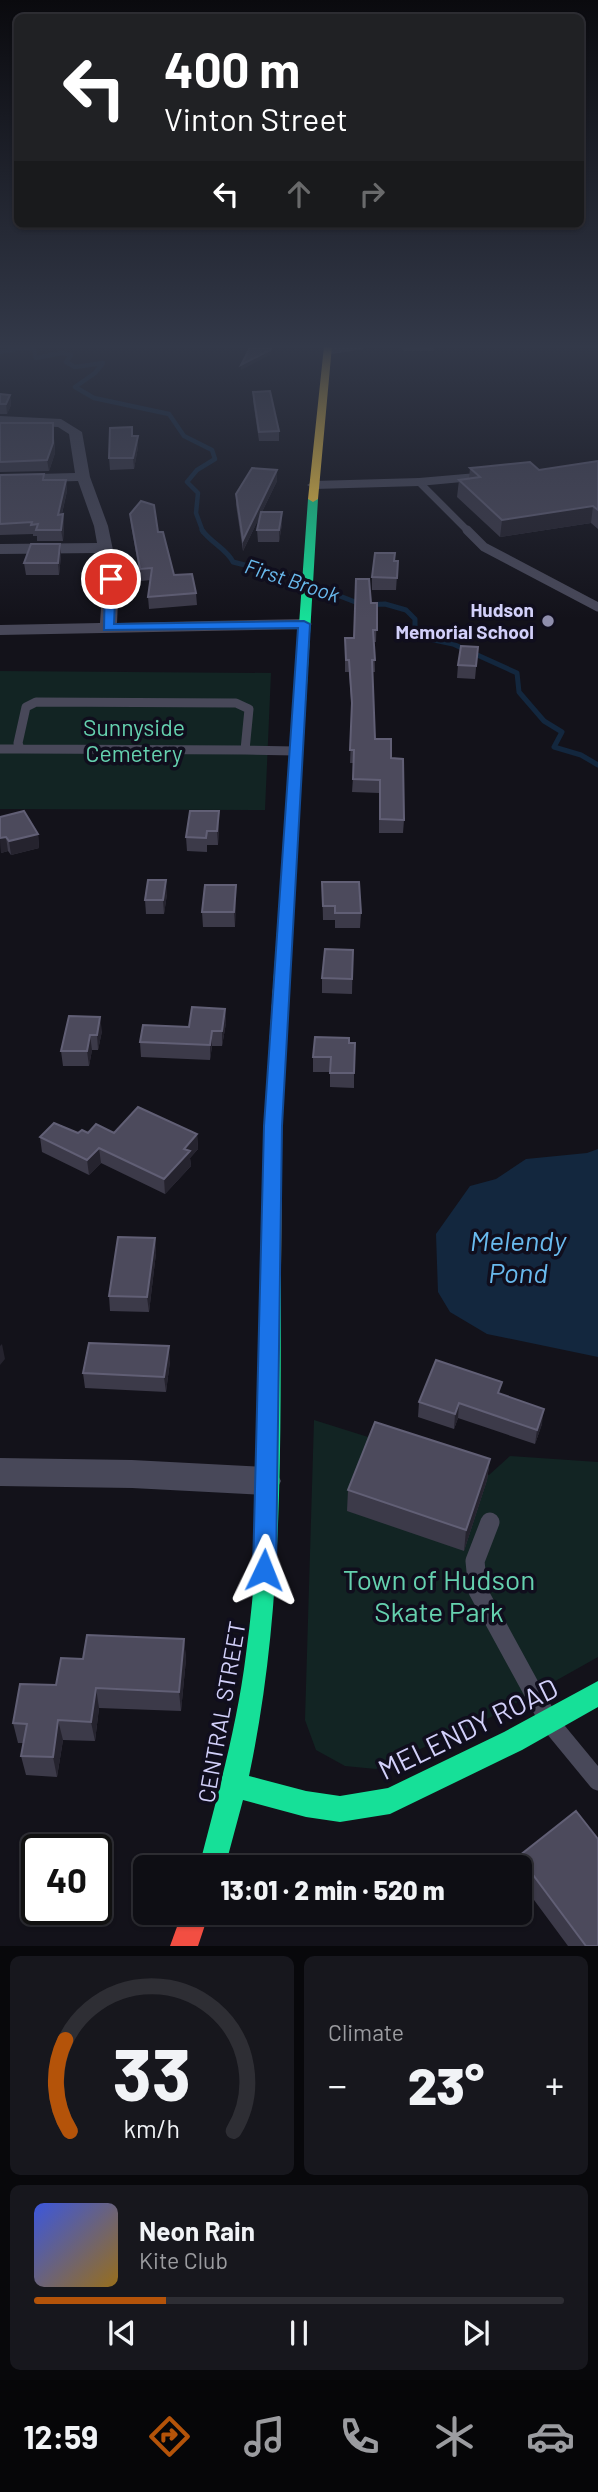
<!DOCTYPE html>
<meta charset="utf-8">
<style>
:root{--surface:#0e0e14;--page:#17171d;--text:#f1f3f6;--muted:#9b9ca0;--line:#2e2e34;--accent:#b45309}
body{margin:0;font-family:Barlow,sans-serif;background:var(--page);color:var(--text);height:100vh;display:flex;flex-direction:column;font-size:26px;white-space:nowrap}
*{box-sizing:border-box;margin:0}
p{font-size:23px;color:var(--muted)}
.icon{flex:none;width:38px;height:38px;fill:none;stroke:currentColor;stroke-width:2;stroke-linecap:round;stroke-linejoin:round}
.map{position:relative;height:1946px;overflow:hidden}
.side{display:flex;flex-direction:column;gap:10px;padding:10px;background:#08080b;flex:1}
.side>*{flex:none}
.guide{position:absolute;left:14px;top:14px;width:570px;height:214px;border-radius:10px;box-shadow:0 2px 5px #0004,0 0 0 2px var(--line);background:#202124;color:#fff;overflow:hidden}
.speed{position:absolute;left:21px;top:1834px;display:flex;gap:14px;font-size:35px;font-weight:700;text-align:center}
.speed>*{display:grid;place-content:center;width:91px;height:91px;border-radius:50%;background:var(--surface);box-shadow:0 2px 5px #0004,0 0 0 2px var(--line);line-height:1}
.speed .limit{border:4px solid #111;border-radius:10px;background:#fff;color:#111}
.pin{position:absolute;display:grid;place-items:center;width:60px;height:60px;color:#fff;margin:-30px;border:4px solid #fff;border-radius:50%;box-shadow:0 2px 7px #0007}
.me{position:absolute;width:77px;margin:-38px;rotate:2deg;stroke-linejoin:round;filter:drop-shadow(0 0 5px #0008)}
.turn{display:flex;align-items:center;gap:24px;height:147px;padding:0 35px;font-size:32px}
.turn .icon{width:91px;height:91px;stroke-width:2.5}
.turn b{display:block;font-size:49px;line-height:60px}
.lanes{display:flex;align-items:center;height:66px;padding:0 35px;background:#0003;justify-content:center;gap:35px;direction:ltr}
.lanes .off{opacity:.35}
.big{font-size:52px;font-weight:800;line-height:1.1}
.side .widget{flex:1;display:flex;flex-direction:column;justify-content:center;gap:10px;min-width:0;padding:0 24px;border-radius:10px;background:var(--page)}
.side .dial{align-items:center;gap:0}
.dial svg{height:182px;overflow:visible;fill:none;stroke:var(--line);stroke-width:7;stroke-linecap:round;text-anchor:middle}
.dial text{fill:var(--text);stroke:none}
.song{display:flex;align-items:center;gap:21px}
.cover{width:84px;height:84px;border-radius:10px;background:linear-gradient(135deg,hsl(230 70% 55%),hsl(40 70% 35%))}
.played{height:7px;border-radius:4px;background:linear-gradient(90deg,var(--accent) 25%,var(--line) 25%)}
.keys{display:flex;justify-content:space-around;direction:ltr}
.heat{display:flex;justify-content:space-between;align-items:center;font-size:38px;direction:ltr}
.side .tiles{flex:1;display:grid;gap:10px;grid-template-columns:1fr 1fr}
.widget:last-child{grid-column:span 2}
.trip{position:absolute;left:133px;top:1855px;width:399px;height:70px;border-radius:10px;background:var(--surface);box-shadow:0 2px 5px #0004,0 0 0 2px var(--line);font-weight:800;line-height:70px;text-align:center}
.tab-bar{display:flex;height:112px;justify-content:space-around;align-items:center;background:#060608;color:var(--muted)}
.tab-bar .icon{width:49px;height:49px}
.tab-bar .active{color:var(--accent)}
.tab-bar b{font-size:32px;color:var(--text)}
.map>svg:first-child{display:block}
</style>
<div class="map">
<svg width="598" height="1946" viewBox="0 0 598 1946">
<rect width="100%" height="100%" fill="#13121a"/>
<!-- green -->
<path fill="#122423" d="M0,671L271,673L265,810L0,809Z
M314,1420L489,1475L510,1456L598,1462V1657L491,1717L376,1769L345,1766L316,1750L305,1720Z"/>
<!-- water -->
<path fill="#13273e" d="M598,1149V1357L487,1334L450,1312L438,1292L436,1234L470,1186L496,1179L526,1159L587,1153Z"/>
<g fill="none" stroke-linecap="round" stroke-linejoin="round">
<!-- stream-far1 -->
<path stroke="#13273e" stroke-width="4.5" d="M0,352L26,347L34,350L36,358L62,353L71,355L66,362L75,367L103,363L95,373L75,387L94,398L169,414L184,436L212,450L215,459L197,470L187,482L198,493L196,513L203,532"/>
<!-- stream -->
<path stroke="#13273e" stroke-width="5" d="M202,530C211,543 227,549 233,562L288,576L363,605L385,604L406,610L415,619V636L453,644L517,673L519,692L544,721L562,732L554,747L581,755L598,765"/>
<!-- lane-far2 -->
<path stroke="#484859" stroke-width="7" d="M328,351L361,346
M419,482L469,532"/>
<!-- lane-far1 -->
<path stroke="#484859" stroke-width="9" d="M467,530L484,547L598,607
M36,702L236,703L249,709L245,750L20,749L18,743L26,707Z
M0,749H20
M245,750L295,751"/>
<!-- lane -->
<path stroke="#484859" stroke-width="19" d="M490,1522L475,1561L478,1591L544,1712
M556,1730L598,1781"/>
<!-- street -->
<path fill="#484859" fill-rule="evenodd" d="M0,416L61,419L82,432L90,477L108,526L119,579L117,623L304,619L312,624L304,629L0,635V625L100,623L103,579L98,553L0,554V544L97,543L94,526L78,481L0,483V475L75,473L69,434L58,427L0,424Z
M500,471L505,472V478L419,486L314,489L307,485L314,481L419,478Z
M0,1458L132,1460L265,1467L276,1471L281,1481L276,1491L265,1495L132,1488L0,1486Z"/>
<!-- fast -->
<path fill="#16e098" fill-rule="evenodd" d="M313,496L318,499L289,988L281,993L273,988L308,499Z
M271,1258L278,1261L281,1266C280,1437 285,1607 249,1776L306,1791L340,1796L388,1788L504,1732L598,1681V1707L522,1750L390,1814L340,1822L306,1817L243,1800L225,1867H199C217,1797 237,1727 246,1654C264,1526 259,1395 261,1266L264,1261Z"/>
<!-- slow -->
<path fill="#ffcf43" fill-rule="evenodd" d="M324,346H332L318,499L313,502L308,499Z
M281,983L289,988L282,1126L281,1266L278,1271L271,1274L264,1271L261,1266L264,1126L273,988Z"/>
<!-- jam -->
<path fill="#f24e42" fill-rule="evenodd" d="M182,1913H209L198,1946H170Z"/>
</g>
<!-- wall -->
<path fill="#3c3a49" d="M402,346H434V351H403Z
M253,392L279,431V441H259L253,401Z
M0,394L10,395L11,405L7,414H0Z
M0,423H53L55,453L49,471L0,472Z
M138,447L134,469L110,470L109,458Z
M598,461V529L591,523L500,537L457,497L459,480L469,478L470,468L539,470Z
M44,474L45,480H66L67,491L62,514H63L64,525L63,541H37V536H33V534L0,535V475Z
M277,481L262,512L282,524L279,542H258L257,530L260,516L243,551L236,505V494Z
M130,514L158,532L174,575L196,593L197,605L149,609L148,597L151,580L141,581L131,525Z
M60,544L61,556L59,575H26L24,563Z
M394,561H398L396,590H372V577Z
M371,603H377L376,642H374L375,672H372L375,739L391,758L404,820L403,833H379V793L352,792L354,763H350L352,714L349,672H345V638H354Z
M478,647L475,679L457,678L458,665Z
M0,817L38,834L39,848L11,855L8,851L1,853Z
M219,825L218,845H207V852L187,851L186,837Z
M322,882L361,913L360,928H335V920H323Z
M236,885L235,927H203L202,912Z
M167,894L164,914H146L145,900Z
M353,950L352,994L322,993V978Z
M225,1009L226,1023L222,1046H212L210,1060L141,1057L140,1042L189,1027Z
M69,1016L102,1031L98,1050H92L89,1066H63L61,1051Z
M349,1043L354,1073V1088L330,1087V1072H313V1057Z
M88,1133L197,1134L198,1149L190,1158L191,1166L165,1194L101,1163L89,1175L42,1152L40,1137Z
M155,1238L156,1253L149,1312L110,1311L109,1296Z
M170,1361L166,1392L85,1388L83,1373Z
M501,1394L542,1424L535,1444L458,1418L454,1429L418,1417L419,1402Z
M490,1459L487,1480L464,1551L347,1511L348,1490Z
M184,1639L186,1659L181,1711L99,1708L95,1741L63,1740L57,1777L26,1775L21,1756L24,1743H18L13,1723L56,1685L83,1659Z
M519,1856L598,1946H568L520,1881V1867H517Z"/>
<!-- shaded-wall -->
<path fill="#25232e" d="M272,346H274L270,355L241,370V365Z
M10,395L11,405L7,414L6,404Z
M53,423L55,453L49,471L47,460Z
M138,436V447L134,469L133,458Z
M277,470V481L243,551V540Z
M66,480L67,491L59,526L58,515Z
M593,506L591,523L500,537L502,520Z
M282,512V524L279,542V530Z
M63,514L64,525L63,541L61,530Z
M60,544L61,556L59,575L58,563Z
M219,811V825L218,845L217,831Z
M38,834L39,848L11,855L9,841Z
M6,837L8,851L1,853L0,838Z
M166,880L167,894L164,914L163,900Z
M236,885V900L235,927L234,912Z
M225,1009L226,1023L222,1046V1031Z
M100,1017L102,1031L98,1050L97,1035Z
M212,1031V1046L210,1060V1045Z
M90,1035L92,1050L89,1066L87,1051Z
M197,1134L198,1149L190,1158L191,1166L165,1194L164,1179L184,1149Z
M99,1148L101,1163L89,1175L87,1160Z
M155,1238L156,1253L149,1312L147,1297Z
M2,1344L5,1359L0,1365V1346Z
M169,1346L170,1361L166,1392L164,1377Z
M459,1403L458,1418L454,1429L455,1414Z
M544,1409L542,1424L535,1444L537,1430Z
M490,1459L487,1480L464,1551L466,1530Z
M184,1639L186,1659L181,1711L179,1692Z
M96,1688L99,1708L95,1741L91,1722Z
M58,1720L63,1740L57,1777L53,1757Z"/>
<!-- building -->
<path fill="#4c4a5c" stroke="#615f75" stroke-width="2" d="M251,346H272L270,350L241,365Z
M270,391L279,431L259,432L253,392Z
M0,394L10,395L6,404H0Z
M0,423H53V443L47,460L0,462Z
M132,427V436H138L133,458H109L110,428Z
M598,461V510L593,506L502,520L459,480L480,477L470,468L481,467L530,462L539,470Z
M252,468L277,470L243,540L236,494Z
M44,474L43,480H66L58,515L63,514L61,530H36L38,524L31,525L32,522L0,524V475Z
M141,501L154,505L158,532H163L174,575L192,574L196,593L148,597L152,568L140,569L130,514Z
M261,512H282L279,530H257Z
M31,544H60L58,563H24Z
M375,553H395L394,561H398L397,578L372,577Z
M356,579H369L371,603H377V630H373L375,660H372L375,739H391V758L403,759L404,820L380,819V780L353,779L354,750H350L352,703L349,660H346L345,638H354Z
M461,646L478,647L476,666L458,665Z
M24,811L38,834L9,841L6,837L0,838V817Z
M190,811H219L217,831H207L206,838L186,837Z
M148,880H166L163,900H145Z
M322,882H359L361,913H335V906H323Z
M205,885H236L234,912H202Z
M325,949L353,950L352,979L322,978Z
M192,1007L225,1009L222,1031H212L210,1045L140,1042L143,1025L189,1027Z
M69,1016L100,1017L97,1035H90L87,1051H61Z
M315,1037L349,1038V1043H355L354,1073H330L331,1057H313Z
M138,1107L197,1134L184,1149L190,1151L164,1179L99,1148L87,1160L40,1137L54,1123L78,1133L82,1130L88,1133L96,1124L114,1133Z
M118,1237L155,1238L147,1297L109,1296Z
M89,1343L169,1346L164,1377L83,1373Z
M436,1360L502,1382L498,1393L544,1409L537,1430L459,1403L455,1414L419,1402Z
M375,1422L490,1459L466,1530L348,1490Z
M87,1635L184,1639L179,1692L96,1688L91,1722L58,1720L53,1757L21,1756L27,1724L13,1723L20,1684L56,1685L61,1658L83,1659Z
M576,1811L598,1839V1946H586L519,1856Z"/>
<!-- sky -->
<linearGradient id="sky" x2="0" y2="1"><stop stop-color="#0a0a0e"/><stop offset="0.56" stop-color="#333949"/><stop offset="1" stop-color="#333949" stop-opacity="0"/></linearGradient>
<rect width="598" height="619" fill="url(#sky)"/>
<!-- route -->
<path fill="#1a73e8" stroke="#114b97" stroke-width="2" d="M111,576L116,579L114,624L304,621L310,624L282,1126L276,1570L273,1577L264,1581L256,1577L253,1570L264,1126L298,628L104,630L105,579Z"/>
<!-- markers -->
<circle fill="#8f8eac" stroke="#100e1d" stroke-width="2.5" cx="548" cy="621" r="7"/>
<g text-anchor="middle" stroke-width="7" stroke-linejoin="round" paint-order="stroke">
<!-- far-poi labels -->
<g font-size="19" font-weight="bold" fill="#d2d0fa" stroke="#100e1d" text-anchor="end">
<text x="534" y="617">Hudson<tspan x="534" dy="22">Memorial School</tspan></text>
</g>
<!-- far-water labels -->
<g font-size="21" font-style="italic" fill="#69baee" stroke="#100e1d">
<text transform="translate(292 581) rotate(18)" y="7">First Brook</text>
</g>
<!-- park labels -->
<g font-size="23" fill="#65d1af" stroke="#100e1d">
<text x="134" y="736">Sunnyside<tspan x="134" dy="26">Cemetery</tspan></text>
</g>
<!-- street labels -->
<g font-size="23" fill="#d2d0fa" stroke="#100e1d">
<text transform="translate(222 1712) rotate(-80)" y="8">CENTRAL STREET</text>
</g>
<!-- near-water labels -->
<g font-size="28" font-style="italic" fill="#69baee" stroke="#100e1d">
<text x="518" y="1251">Melendy<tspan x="518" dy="32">Pond</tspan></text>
</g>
<!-- near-park labels -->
<g font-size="28" fill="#65d1af" stroke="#100e1d">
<text x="439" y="1590">Town of Hudson<tspan x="439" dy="32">Skate Park</tspan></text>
</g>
<!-- near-street labels -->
<g font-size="28" fill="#d2d0fa" stroke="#100e1d">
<text transform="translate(468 1729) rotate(-26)" y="10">MELENDY ROAD</text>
</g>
</g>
</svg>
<div class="speed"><div class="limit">40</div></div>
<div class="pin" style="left:111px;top:579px;background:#d93025"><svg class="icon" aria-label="arrive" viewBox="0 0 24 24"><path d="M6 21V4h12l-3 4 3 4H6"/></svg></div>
<svg class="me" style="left:264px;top:1570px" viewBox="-20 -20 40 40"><path d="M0-17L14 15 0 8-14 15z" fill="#1a73e8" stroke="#fff" stroke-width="4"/></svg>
<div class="trip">13:01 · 2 min · 520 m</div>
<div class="guide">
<div class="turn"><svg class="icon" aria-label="left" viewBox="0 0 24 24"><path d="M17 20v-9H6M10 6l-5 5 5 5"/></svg><div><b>400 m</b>Vinton Street</div></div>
<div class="lanes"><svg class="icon" aria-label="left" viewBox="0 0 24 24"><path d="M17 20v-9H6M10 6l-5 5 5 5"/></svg><svg class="icon off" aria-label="ahead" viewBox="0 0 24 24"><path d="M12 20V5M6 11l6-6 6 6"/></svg><svg class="icon off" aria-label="right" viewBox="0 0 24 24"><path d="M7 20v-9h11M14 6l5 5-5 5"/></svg></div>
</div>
</div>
<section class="side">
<div class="tiles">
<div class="widget dial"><svg viewBox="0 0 100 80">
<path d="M14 69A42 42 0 1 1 86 69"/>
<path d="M14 69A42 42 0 0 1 12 29" stroke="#b45309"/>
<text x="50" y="56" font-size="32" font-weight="700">33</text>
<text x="50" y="72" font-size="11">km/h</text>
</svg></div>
<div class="widget"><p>Climate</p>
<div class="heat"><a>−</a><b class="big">23°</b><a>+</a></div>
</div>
<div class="widget">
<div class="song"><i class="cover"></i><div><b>Neon Rain</b><p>Kite Club</p></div></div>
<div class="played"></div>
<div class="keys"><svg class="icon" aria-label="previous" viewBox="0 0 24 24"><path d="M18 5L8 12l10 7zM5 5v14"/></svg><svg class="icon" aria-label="pause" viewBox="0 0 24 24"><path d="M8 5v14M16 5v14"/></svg><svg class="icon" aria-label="next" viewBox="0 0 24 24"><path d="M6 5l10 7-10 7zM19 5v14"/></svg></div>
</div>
</div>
</section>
<nav class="tab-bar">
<b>12:59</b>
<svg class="icon active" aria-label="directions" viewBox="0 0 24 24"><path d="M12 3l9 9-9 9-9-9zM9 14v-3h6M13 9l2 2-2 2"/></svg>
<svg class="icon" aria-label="music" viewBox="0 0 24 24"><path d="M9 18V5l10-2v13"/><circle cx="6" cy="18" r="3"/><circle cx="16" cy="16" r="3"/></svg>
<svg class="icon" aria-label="phone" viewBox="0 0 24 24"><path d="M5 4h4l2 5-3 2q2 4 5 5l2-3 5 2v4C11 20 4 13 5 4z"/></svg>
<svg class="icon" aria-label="climate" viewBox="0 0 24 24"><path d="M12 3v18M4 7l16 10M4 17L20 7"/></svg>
<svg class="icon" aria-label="car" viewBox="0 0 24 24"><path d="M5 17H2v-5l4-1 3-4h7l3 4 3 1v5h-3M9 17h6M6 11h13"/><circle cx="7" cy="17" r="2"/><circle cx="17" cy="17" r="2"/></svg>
</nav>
